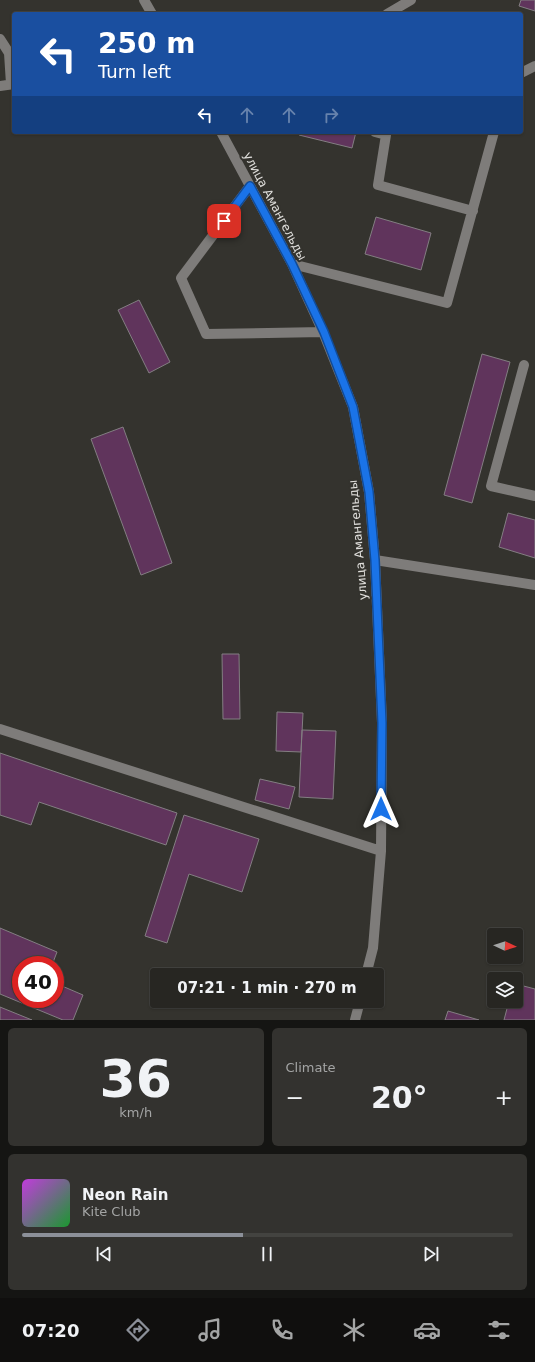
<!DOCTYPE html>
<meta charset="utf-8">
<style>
:root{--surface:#272622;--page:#33322f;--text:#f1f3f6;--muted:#a4a5a5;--line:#434340;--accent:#8c9099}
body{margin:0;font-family:"DejaVu Sans",sans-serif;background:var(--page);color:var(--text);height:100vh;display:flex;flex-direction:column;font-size:15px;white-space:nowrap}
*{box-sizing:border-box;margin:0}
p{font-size:13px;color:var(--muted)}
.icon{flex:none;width:22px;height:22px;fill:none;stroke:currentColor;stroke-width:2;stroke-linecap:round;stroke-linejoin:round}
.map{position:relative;height:1020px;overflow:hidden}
.panel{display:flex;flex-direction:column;gap:8px;padding:8px;background:#151513;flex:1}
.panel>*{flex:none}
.hud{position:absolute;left:12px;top:12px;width:511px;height:122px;border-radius:4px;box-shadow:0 1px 3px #0004,0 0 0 1px var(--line);background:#1a4fa0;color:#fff;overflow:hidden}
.needle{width:26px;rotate:94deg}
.tools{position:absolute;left:487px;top:928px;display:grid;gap:8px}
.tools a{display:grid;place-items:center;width:36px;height:36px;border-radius:4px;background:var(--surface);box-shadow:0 1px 3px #0004,0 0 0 1px var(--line);font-size:20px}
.speed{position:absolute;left:12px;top:956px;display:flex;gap:8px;font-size:20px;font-weight:700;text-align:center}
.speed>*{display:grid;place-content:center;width:52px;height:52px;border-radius:50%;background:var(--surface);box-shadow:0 1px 3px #0004,0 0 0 1px var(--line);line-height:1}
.speed .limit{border:6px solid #d22;background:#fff;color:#111}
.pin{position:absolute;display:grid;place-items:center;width:34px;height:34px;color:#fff;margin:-17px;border-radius:8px;box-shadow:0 2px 6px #0006}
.me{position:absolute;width:44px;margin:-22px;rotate:0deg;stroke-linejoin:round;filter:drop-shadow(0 0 3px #0008)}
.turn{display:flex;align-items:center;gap:14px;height:84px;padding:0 20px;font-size:18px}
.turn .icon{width:52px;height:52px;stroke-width:2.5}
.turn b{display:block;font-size:28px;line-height:34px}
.lanes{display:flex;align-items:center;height:38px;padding:0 20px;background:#0003;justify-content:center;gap:20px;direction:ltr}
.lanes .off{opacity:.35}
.big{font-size:30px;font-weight:700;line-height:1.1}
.panel .tile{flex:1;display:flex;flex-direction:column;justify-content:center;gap:6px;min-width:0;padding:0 14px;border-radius:6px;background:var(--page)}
.panel .dial{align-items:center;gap:0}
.dial b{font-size:52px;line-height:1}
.song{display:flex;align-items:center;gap:12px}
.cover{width:48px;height:48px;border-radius:6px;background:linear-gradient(135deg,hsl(290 70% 55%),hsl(130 70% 35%))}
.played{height:4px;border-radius:2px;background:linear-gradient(90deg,var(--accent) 45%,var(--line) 45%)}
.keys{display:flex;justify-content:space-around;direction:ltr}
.heat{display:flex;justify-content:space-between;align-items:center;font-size:22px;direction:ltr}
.panel .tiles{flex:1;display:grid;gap:8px;grid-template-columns:1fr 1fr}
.tile:last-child{grid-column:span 2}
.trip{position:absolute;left:150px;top:968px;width:234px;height:40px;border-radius:4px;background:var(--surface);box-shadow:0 1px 3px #0004,0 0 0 1px var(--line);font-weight:700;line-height:40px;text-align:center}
.dock{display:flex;height:64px;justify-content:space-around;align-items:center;background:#100f0e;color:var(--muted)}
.dock .icon{width:28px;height:28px}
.dock .selected{color:var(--accent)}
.dock b{font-size:18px;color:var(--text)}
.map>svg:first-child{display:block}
</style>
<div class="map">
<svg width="535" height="1020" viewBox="0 0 535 1020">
<rect width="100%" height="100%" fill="#34332e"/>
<!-- building -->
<path fill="#60345c" stroke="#837e82" d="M521,0H535V11L519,6Z
M300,132H356L352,148L299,135Z
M376,217L431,233L421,270L365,254Z
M139,300L170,362L149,373L118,310Z
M482,354L510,362L472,503L444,495Z
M123,427L172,563L141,575L91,439Z
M508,513L535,520V558L499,547Z
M222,654H239L240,719H223Z
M277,712L303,713L301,752L276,751Z
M302,730L336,731L333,799L299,797Z
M0,753L177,813L166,845L39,802L31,825L0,815Z
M260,779L295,787L289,809L255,800Z
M184,815L259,839L242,892L189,874L167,943L145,936Z
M0,928L57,952L52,965H21V999H55V983L83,995L73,1020H63L0,994Z
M516,984L535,989V1020H504L509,1001H516Z
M0,1007L32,1020H0Z
M448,1011L479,1020H445Z"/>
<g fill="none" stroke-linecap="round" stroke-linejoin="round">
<!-- minor -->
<path stroke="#7e7c7a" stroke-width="10" d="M144,0L152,14
M387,14L411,0
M0,39L9,53L11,84
M521,73L535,66
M0,86L14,84
M221,132L292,264L323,332L353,407L369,492L375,560L382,723L381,851L373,948L366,975
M375,132L386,135L378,185L473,211
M250,186L181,278L206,334L323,332
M292,264L447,303L494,132
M524,365L491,486L535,496
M375,560L535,585
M0,729L381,851
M355,1020L360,1001"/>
</g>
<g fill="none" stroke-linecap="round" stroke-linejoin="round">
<!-- route casing -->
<g stroke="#114b97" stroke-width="10">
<path id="route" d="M224,221L250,186L292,264L324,332L353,407L369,492L375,560L382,723L381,809"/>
</g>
<!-- route -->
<use href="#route" stroke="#1a73e8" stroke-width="7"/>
</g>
<g text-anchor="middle" stroke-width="4" stroke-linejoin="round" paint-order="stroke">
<!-- street labels -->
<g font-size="12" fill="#e0dfdc" stroke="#34332e">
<text transform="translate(275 206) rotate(62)" y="4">улица Амангельды</text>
<text transform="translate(358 540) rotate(-95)" y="4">улица Амангельды</text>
</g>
</g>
</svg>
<div class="tools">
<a><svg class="needle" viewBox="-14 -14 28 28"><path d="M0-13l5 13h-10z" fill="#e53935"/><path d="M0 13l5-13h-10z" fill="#a4a5a5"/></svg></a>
<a><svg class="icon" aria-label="layers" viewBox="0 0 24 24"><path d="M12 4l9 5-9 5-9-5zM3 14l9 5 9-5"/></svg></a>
</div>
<div class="speed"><div class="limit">40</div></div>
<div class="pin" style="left:224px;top:221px;background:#d93025"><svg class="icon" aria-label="arrive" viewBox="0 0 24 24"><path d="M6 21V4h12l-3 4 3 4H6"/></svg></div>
<svg class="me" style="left:381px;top:809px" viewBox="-20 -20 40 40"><path d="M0-17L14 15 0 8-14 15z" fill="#1a73e8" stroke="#fff" stroke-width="4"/></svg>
<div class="trip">07:21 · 1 min · 270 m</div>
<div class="hud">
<div class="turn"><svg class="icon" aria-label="left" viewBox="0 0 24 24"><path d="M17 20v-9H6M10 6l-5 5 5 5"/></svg><div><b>250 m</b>Turn left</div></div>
<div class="lanes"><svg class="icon" aria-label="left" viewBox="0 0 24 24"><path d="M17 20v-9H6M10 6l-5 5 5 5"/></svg><svg class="icon off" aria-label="ahead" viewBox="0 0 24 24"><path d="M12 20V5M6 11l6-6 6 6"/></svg><svg class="icon off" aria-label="ahead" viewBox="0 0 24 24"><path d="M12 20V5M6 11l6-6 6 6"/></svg><svg class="icon off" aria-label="right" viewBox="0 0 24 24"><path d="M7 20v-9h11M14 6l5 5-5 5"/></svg></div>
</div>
</div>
<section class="panel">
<div class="tiles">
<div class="tile dial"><b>36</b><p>km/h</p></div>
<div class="tile"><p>Climate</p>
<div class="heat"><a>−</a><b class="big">20°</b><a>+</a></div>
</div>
<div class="tile">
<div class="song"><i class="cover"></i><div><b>Neon Rain</b><p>Kite Club</p></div></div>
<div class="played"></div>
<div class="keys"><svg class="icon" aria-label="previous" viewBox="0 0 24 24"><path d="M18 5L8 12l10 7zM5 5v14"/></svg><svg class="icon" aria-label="pause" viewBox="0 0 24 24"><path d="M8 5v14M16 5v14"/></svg><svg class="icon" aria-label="next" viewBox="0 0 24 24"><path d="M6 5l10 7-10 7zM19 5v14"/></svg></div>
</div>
</div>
</section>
<nav class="dock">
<b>07:20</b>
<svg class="icon selected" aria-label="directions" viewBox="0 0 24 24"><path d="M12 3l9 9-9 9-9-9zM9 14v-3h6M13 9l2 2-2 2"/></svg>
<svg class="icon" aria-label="music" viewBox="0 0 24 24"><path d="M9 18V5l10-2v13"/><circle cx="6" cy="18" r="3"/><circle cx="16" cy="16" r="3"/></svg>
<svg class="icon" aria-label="phone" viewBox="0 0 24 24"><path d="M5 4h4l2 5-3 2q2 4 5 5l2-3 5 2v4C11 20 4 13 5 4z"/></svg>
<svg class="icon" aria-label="climate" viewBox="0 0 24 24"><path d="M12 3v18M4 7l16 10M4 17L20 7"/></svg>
<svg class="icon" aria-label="car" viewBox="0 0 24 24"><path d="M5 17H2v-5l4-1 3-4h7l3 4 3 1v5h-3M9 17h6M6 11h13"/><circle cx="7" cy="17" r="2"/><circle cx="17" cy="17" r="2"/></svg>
<svg class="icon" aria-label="filters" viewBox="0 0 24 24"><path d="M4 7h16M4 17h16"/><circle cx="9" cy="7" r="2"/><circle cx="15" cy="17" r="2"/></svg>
</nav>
